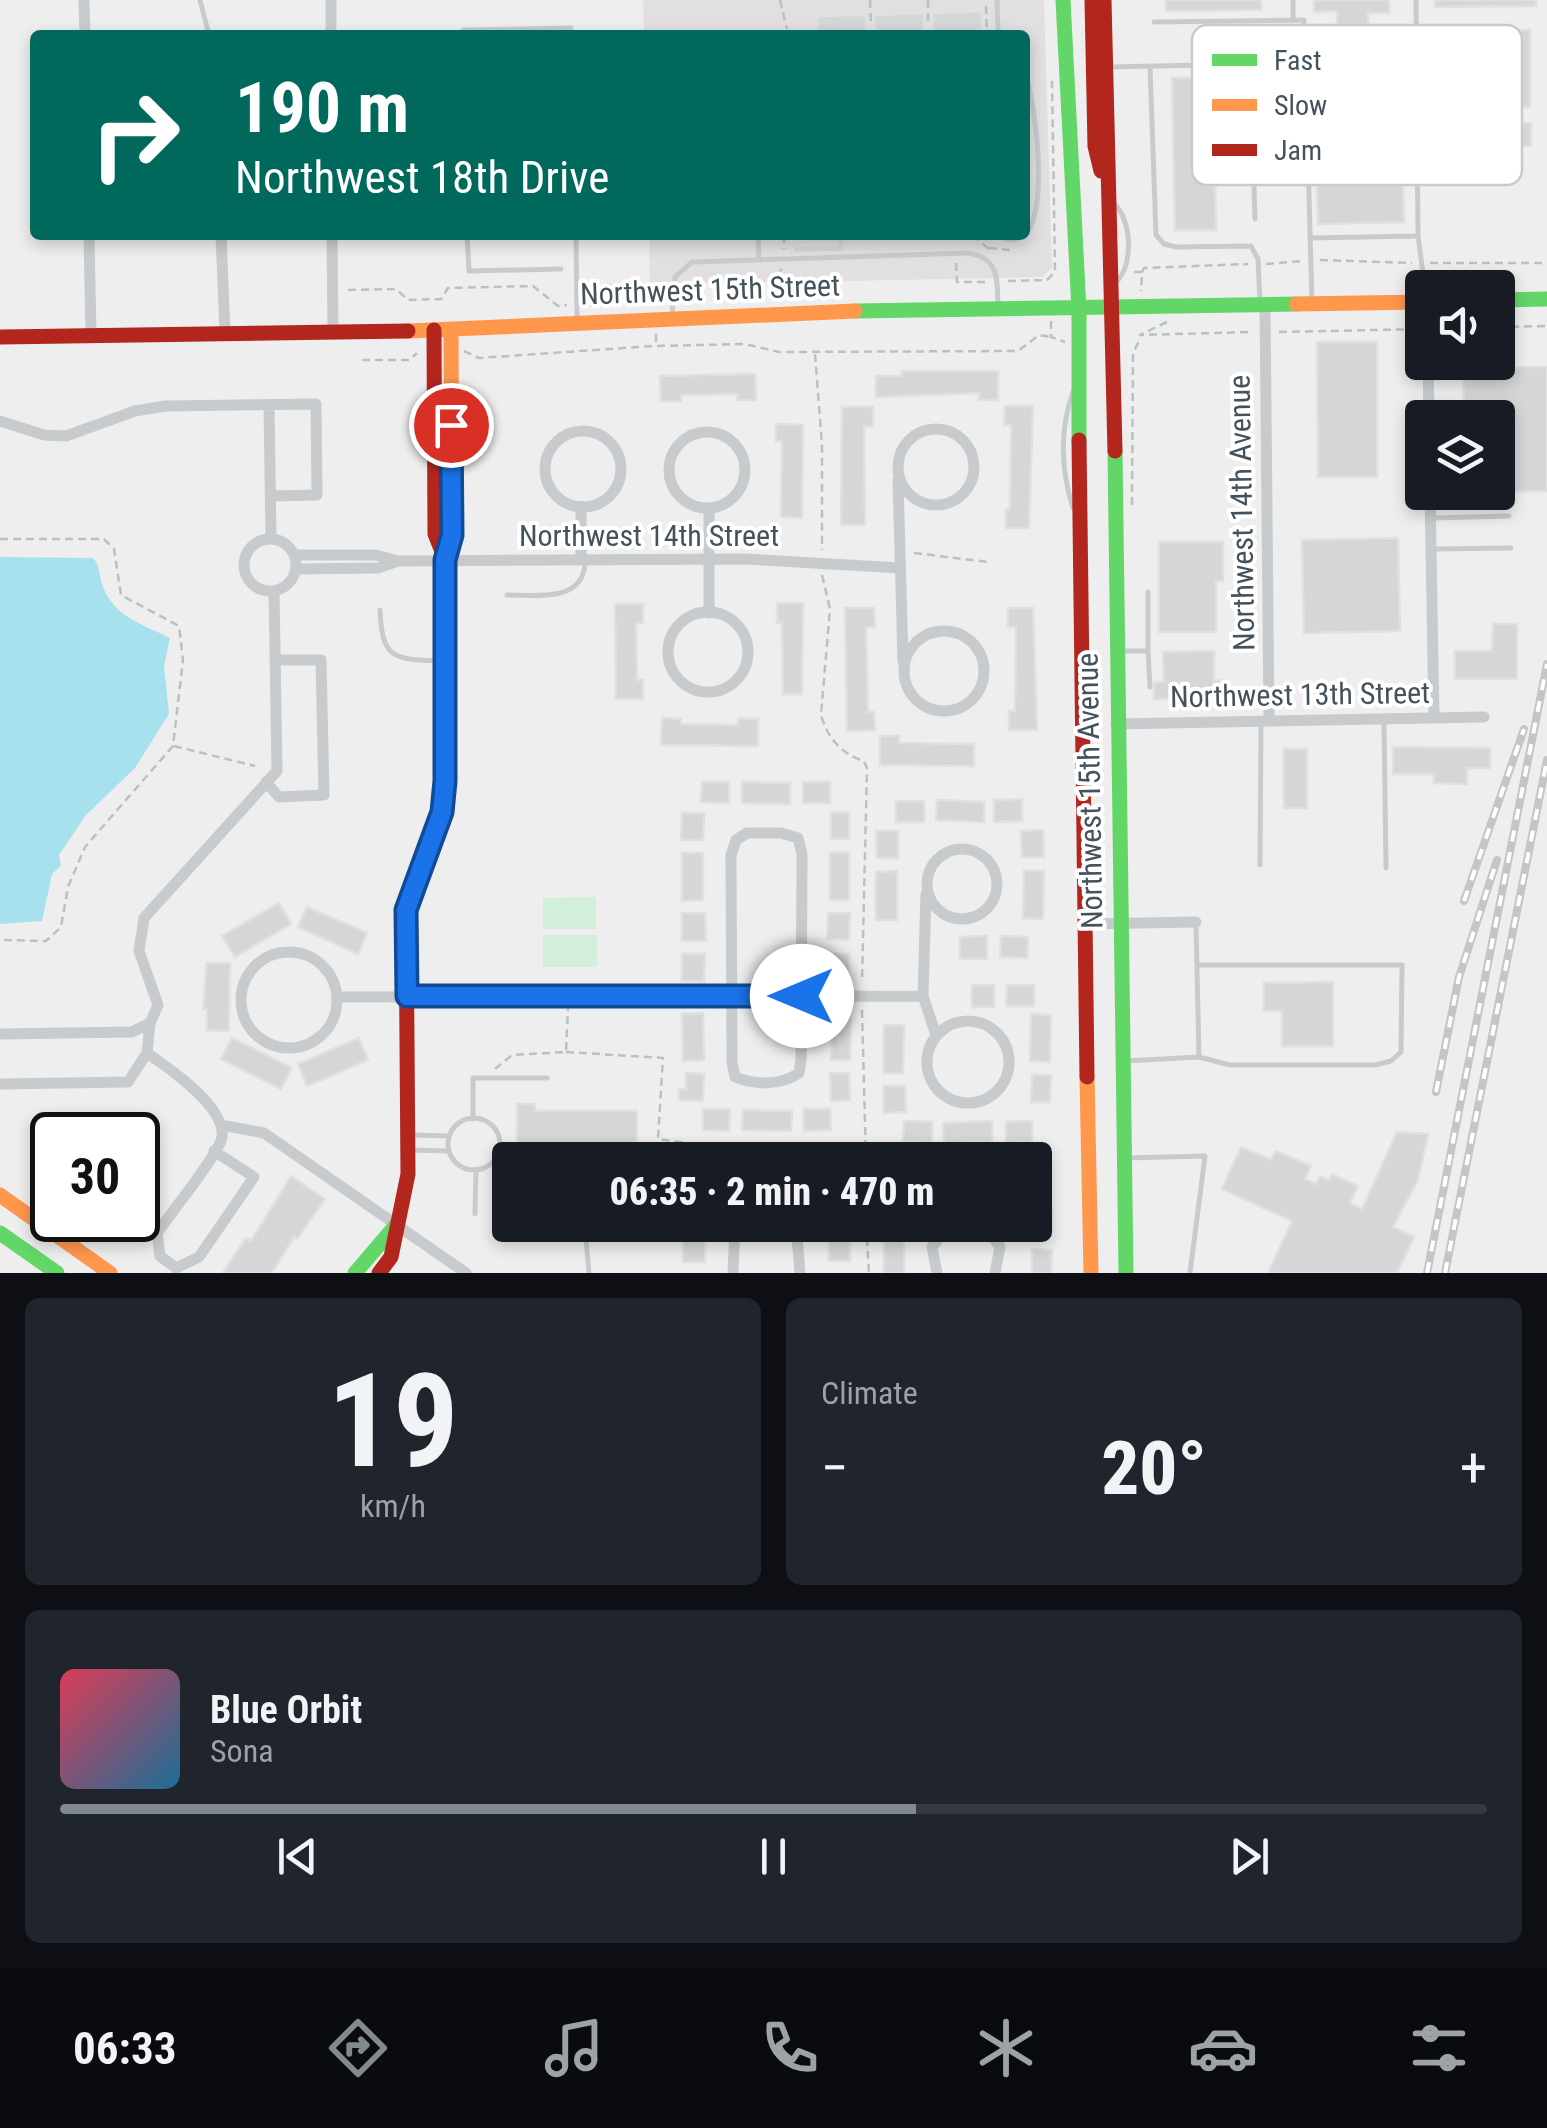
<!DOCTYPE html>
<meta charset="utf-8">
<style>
:root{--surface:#171b24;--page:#20242c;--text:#f1f3f6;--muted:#9ea1a6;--line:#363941;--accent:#80898e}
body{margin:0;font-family:"Roboto Condensed",sans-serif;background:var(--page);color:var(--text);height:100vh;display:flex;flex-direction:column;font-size:38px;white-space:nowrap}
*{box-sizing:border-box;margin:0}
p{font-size:32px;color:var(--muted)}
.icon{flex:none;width:55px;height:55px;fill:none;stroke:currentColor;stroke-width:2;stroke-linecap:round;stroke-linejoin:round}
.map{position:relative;height:1273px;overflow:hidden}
.details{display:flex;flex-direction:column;gap:25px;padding:25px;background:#0d0f14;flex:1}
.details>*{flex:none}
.top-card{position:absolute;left:30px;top:30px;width:1000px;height:210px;border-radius:10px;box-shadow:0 5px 15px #0003;background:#00695c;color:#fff;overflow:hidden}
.controls{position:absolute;left:1405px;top:270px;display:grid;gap:20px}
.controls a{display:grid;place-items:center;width:110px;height:110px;border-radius:10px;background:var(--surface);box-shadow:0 5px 15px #0003;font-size:50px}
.speed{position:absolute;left:30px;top:1112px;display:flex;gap:20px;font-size:50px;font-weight:700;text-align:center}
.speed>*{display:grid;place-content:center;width:130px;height:130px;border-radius:50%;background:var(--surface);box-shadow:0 5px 15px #0003;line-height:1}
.speed .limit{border:5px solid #111;border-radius:15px;background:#fff;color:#111}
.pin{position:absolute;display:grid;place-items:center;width:85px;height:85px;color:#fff;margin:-42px;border:5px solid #fff;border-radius:50%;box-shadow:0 2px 10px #0007}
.me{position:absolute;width:110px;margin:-55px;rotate:270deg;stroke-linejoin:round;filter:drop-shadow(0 0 8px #0008)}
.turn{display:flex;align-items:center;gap:35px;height:210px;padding:0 40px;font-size:45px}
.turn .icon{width:130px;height:130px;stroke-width:2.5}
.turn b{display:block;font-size:70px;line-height:85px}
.big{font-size:75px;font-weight:800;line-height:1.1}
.details .widget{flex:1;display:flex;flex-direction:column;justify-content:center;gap:15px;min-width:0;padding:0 35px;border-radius:15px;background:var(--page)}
.details .dial{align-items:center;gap:0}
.dial b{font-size:130px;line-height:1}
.song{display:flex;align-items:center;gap:30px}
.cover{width:120px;height:120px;border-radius:15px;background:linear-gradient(135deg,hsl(350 70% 55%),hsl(200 70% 35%))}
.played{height:10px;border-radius:5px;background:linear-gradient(90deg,var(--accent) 60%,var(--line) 60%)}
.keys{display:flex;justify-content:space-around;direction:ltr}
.heat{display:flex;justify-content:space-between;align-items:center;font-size:55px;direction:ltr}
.details .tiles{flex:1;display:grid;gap:25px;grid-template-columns:1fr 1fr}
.widget:last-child{grid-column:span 2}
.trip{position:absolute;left:492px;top:1142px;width:560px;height:100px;border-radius:10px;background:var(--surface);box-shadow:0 5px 15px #0003;font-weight:800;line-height:100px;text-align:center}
.menu{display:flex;height:160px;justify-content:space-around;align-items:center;background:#090b0e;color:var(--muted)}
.menu .icon{width:70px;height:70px}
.menu .on{color:var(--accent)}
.menu b{font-size:45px;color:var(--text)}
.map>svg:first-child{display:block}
</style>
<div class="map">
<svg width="1547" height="1273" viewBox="0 0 1547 1273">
<rect width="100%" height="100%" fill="#efeeee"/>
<!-- education -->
<path fill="#e1dfe0" d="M643,0H1044L1052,267L1043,277L650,285L649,235H1025V35H644Z"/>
<!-- green -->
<path fill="#d2efdb" d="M596,897V929H543V898Z
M543,935H597V967H543Z"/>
<!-- water -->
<path fill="#a6e1ed" d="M0,557L93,558C100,565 99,576 103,587C115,618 145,625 170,638L164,666L169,714L135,768L86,815L59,855L61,865L52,874L42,921L0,924Z"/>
<!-- building -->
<path fill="#d5d6d7" stroke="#e0e0e1" stroke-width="2.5" d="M1166,0H1261V10L1166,11Z
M1314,0H1389V13H1368L1369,54H1391V105H1316V55L1337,54V11L1314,12Z
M1435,0H1536V6L1435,7Z
M982,11V35H933L932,13Z
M924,13V35H875L874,15Z
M866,15L867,35H817V16Z
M1434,29L1530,30V107H1433V84H1465V79H1439Z
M1172,78H1213L1216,230H1175Z
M1531,123V146L1437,149L1436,125Z
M1402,150L1404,222L1318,224L1316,152Z
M837,235H844V252L793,253V246L837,245Z
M1317,342H1377V477H1318Z
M1547,367V491L1498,492V418H1464L1463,368Z
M902,371H998V400H979V393L876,397V376H902Z
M755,374L756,400H737V394L681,395V401H661L660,376Z
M1005,406H1033L1029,528H1006V510H1010L1011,425H1004Z
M842,407H873V426H864L865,525H841Z
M776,424L803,425L802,518L781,517L782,441H776Z
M1398,538L1400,631L1304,633L1302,540Z
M1159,542H1223V581H1216V632H1159Z
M777,603H803L802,694H783L782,622L777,623Z
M615,604H643V623L636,624L637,680H643V699H616Z
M845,608H874L875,627H866L868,712H874L875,730L847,731Z
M1008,608H1033L1037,730H1009V711H1015L1016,627H1008Z
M1493,624H1517V679H1455V651H1492Z
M1214,651V681L1225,680V699H1154V682H1164L1163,652Z
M662,718L681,719V724L738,725V718L758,719V746L661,745Z
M880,736H899V743L974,744V766L880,765Z
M1393,747L1490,748V768H1467V784L1434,783V774H1393Z
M1284,749H1307V808H1284Z
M702,782H729V803L701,802Z
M742,782L790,783V804L742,803Z
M803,782H830V803H803Z
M1022,799V821L994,822V800Z
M937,800L984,802V822L936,820Z
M896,801H924V822H896Z
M849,812V839H831V813Z
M682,813H704L703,840H681Z
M1043,830L1044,857H1022L1021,831Z
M876,831H898V858H877Z
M849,852V900H830V853Z
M682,853H703V900L682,901Z
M897,871V920H876V872Z
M1024,871H1044L1043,919L1023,918Z
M279,903L291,924L235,957L222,936Z
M307,907L367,933L358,954L298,927Z
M682,913H705L706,941H682Z
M828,913H850L849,940L827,939Z
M987,936V959H960V937Z
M1001,936L1028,937L1027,958L1000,957Z
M682,954H705L704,982L682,981Z
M828,954H849V980H828Z
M207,963H230L229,1031L207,1030V1009H203Z
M1333,982V1046H1282V1011H1264V983Z
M972,985H994V1007H972Z
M1007,985H1034V1006H1006Z
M833,1012L851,1013L850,1060H831Z
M703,1013L704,1060L683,1061L682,1014Z
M1031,1014L1051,1015L1050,1062L1030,1061Z
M884,1025H904L903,1073H884Z
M232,1038L292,1068L281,1089L221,1059Z
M359,1038L368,1060L307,1086L298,1064Z
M686,1073L704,1074L703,1101L679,1100V1089L686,1090Z
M830,1073H849L850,1100L831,1101Z
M1032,1075H1051L1050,1102H1031Z
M884,1086H905L906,1112L884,1113Z
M517,1104H535V1111H637V1143H553V1149H596V1160H517Z
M703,1109H730L729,1131L703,1130Z
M804,1109H830L831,1130L804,1131Z
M743,1110L792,1111L791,1131L742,1130Z
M83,1118H93V1123H122V1118H131V1124H155V1154H147V1161H138V1135H61V1126H83Z
M904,1121L932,1122V1143L903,1142Z
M992,1121V1142L944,1143L943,1123Z
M1032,1121V1142L1006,1143V1122Z
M1397,1132L1428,1134L1418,1180L1393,1227L1414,1237L1397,1273H1268L1292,1221L1222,1189L1241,1147L1271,1160L1276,1151L1311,1166L1305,1179L1316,1184L1320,1176L1329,1180L1332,1174L1358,1186L1350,1203L1362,1209Z
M291,1176L325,1199L297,1239L294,1237L272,1273H223L246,1238L251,1241Z
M1035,1209L1052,1210L1051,1236H1029Z
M829,1234H850V1261H829Z
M683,1235H705V1262H683Z
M884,1240L904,1241V1273H884Z
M1032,1249L1052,1250L1051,1273H1032Z"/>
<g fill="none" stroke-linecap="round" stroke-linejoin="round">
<!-- path -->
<path stroke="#b6c3be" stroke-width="2.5" stroke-dasharray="8 5" stroke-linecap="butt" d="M780,0L787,29
M870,0L871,26
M928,0V24
M986,6L987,35
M784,235V249
M973,235L990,250
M989,248L1010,250
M1320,260L1412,263
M956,263L957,282H985
M1430,263H1547
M1266,264L1302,261
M1134,272H1142L1141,291
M1142,272L1144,268L1248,264
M771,281L782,269
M1008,281L1047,280L1055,272L1052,81
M604,285H618
M348,290L396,289L408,300L441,299L448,288L533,286L558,306L567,305
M585,305H598L620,285L649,284V291H657L655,306
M1051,321V337L1065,342
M1167,322L1140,335L1251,332
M1498,327L1547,326
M1279,332L1422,329
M656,334V346L745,344L779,352L1018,351L1039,335L1051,337
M464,351L479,358L653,346
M815,354L822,445V550
M362,360H409L417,353
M1132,505L1133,353L1140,339
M0,539H104L114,549L121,595L179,626L183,660L173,746L85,847L68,887L61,927L46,941L0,940
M914,553L988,562
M822,575L830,609L821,715C827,737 841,754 864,761L867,768L862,982
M174,746L255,766
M862,1010L866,1160
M566,1052L663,1058L658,1139L738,1150L802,1144L852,1150L866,1147L901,1156L1034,1154
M495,1069L512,1055L566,1052L568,1008
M866,1225L869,1273"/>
<!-- lane -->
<path stroke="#c8cbcd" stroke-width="5" d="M200,0L209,35
M997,0L998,35
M1293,0V20
M1416,0L1418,236L1425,288
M1154,22L1304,20L1312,301
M463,35V30L571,28V35
M1109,67L1250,64L1255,219
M1150,67L1156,235L1164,244L1176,247L1251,246L1258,259L1260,302
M1025,73C1036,103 1049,212 1025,234
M1114,204C1131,218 1134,262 1118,280
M467,235L469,271L561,269
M576,235L577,320
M758,235L759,260
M991,235L1014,240L1023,235
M1310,238L1417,236
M672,315L675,277L692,262L968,253C1000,258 997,280 998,307
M1073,392C1059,431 1061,470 1073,508
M1433,518L1509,516
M1434,549L1511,548
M507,595C536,595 583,603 585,563
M380,610C382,661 395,659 442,661
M1123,651H1148V592
M1148,651L1150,687
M1384,722L1386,868
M1260,865L1261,724
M1196,925L1199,1057
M1125,1061L1199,1057L1230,1065H1375L1391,1061L1401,1052L1402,965H1198
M448 1144a26 26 0 1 1 52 0a26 26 0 1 1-52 0Z
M473,1119V1078H547
M412,1135L449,1136
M410,1150L447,1151
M1126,1158L1205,1156L1190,1273
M475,1214L476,1169
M580,1225L585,1228L589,1273"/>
<!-- street -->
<path stroke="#c8cbcd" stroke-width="11" d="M84,0L85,35
M331,0V35
M89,235L91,335
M221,235L225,333
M332,235L333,331
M1265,305L1269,721
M1428,362L1429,418
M269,405L271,539
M0,421L44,435L66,436L135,411L165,406L316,404L317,495L270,496
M898 467a38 38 0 1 1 76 0a38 38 0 1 1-76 0Z
M545 469a38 38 0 1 1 76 0a38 38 0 1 1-76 0Z
M669 470a38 38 0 1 1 76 0a38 38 0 1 1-76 0Z
M898,480L903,661
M1430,492L1434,718
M581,506V560
M709,508V613
M244 565a26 26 0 1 1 52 0a26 26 0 1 1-52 0Z
M295,555H376L398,561
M296,569L378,568L398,561L745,559L900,568
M668 652a40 40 0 1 1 80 0a40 40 0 1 1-80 0Z
M904 671a40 40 0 1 1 80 0a40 40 0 1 1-80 0Z
M1116,724L1484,717
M266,782L279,797L324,795L321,660H275
M747,833H781L798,838L802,854L801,1060L799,1073C780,1086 755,1085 735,1077L732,1062L731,855L736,840Z
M927 884a35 35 0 1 1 70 0a35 35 0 1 1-70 0Z
M926,894L923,996L936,1035
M1084,924L1196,922
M241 1000a48 48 0 1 1 96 0a48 48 0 1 1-96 0Z
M337,997L923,996
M927 1062a41 41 0 1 1 82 0a41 41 0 1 1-82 0Z
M0,1034L132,1032L150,1023L158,1005L139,951L144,918L277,771L274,591
M147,1053C169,1068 226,1107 222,1137C220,1153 169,1215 157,1233L160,1256L176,1268L199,1257L254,1177L214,1151
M0,1084L128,1082L147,1053L150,1023
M221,1125L264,1133L466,1273
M796,1225L800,1273
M984,1225L1000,1247L995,1273
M733,1273L735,1225
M937,1273L932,1247L949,1225"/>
<!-- fast -->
<path stroke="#63d668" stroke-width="15" d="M1063,0L1079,310V440
M1498,300L1547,299
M855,311L1296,304
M1115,451L1126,1273
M0,1233L57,1273
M355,1273L396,1225"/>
<!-- slow -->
<path stroke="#ff974d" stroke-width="15" d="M1296,304L1422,302
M408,331L855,311
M443,801L445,560L452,535L451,330
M1087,1077L1091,1273
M0,1195L110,1273"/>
<!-- jam -->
<path stroke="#b3261e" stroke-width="15" d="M1092,0L1095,146L1101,171
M1104,0L1115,451
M434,330L435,534L445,559
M0,337L408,331
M1079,440L1087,1077
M379,1273L391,1257L408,1174L406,910L443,801"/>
<!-- rail casing -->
<g stroke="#c3c5c7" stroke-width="8">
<path id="rail" d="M1464,901L1524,729
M1436,1092L1459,977L1497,860
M1427,1273L1547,664
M1445,1273L1547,760"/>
</g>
<!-- rail -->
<use href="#rail" stroke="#fff" stroke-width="4" stroke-dasharray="11" stroke-linecap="butt"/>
</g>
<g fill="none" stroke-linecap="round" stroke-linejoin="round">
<!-- route casing -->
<g stroke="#114b97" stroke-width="25">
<path id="route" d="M451,425L452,535L445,560V781L442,812L406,910L407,996H802"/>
</g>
<!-- route -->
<use href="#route" stroke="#1a73e8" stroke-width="18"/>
</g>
<g text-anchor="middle" stroke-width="8" stroke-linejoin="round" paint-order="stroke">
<!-- street labels -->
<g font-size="30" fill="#45525b" stroke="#fff">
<text transform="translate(710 290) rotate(-2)" y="10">Northwest 15th Street</text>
<text transform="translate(1242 513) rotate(-91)" y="10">Northwest 14th Avenue</text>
<text x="649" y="546">Northwest 14th Street</text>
<text transform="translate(1300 695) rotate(-1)" y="10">Northwest 13th Street</text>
<text transform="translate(1090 791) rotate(-91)" y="10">Northwest 15th Avenue</text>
</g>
</g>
<!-- legend -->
<rect x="1192" y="25" width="330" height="160" rx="15" fill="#fff" stroke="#c7cbce" stroke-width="2.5"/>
<rect x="1212" y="54" width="45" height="12" fill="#63d668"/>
<rect x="1212" y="99" width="45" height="12" fill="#ff974d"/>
<rect x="1212" y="144" width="45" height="12" fill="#b3261e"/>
<g font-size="28" fill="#45525b">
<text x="1274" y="70">Fast</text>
<text x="1274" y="115">Slow</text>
<text x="1274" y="160">Jam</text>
</g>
</svg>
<div class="controls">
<a><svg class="icon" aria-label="sound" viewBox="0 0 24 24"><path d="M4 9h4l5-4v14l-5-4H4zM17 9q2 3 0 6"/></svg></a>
<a><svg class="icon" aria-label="layers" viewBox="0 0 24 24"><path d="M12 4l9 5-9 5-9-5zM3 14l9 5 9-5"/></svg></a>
</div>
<div class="speed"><div class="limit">30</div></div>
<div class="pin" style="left:451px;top:425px;background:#d93025"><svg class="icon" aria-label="arrive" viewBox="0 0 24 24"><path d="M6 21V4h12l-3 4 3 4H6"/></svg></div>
<svg class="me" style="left:802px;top:996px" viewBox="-20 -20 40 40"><circle r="19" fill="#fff"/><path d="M0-13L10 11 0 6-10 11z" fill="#1a73e8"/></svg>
<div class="trip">06:35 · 2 min · 470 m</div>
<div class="top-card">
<div class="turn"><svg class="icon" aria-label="right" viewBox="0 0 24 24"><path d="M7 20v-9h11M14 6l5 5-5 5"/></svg><div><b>190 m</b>Northwest 18th Drive</div></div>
</div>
</div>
<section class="details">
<div class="tiles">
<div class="widget dial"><b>19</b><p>km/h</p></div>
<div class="widget"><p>Climate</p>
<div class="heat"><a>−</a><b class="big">20°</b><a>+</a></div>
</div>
<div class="widget">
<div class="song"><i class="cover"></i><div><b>Blue Orbit</b><p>Sona</p></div></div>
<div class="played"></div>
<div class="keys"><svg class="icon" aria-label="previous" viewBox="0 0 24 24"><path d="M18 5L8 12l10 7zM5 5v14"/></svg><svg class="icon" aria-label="pause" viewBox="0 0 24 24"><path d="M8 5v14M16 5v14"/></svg><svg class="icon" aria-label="next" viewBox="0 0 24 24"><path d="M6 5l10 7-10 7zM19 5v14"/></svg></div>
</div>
</div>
</section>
<nav class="menu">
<b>06:33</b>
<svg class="icon on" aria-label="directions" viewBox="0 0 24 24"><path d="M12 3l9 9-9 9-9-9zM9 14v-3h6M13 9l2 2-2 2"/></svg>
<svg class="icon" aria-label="music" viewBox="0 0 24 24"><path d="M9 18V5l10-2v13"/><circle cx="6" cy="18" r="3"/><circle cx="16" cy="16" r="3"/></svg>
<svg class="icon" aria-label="phone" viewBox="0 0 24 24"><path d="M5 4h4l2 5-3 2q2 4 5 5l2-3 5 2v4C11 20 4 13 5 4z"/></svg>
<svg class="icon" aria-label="climate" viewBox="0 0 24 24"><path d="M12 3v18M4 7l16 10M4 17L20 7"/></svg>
<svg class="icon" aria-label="car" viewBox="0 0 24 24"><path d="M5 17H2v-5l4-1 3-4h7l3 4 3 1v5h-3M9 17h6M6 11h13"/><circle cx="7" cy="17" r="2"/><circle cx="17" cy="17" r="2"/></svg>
<svg class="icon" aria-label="filters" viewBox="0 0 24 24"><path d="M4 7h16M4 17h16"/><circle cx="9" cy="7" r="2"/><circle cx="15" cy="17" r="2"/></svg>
</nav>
